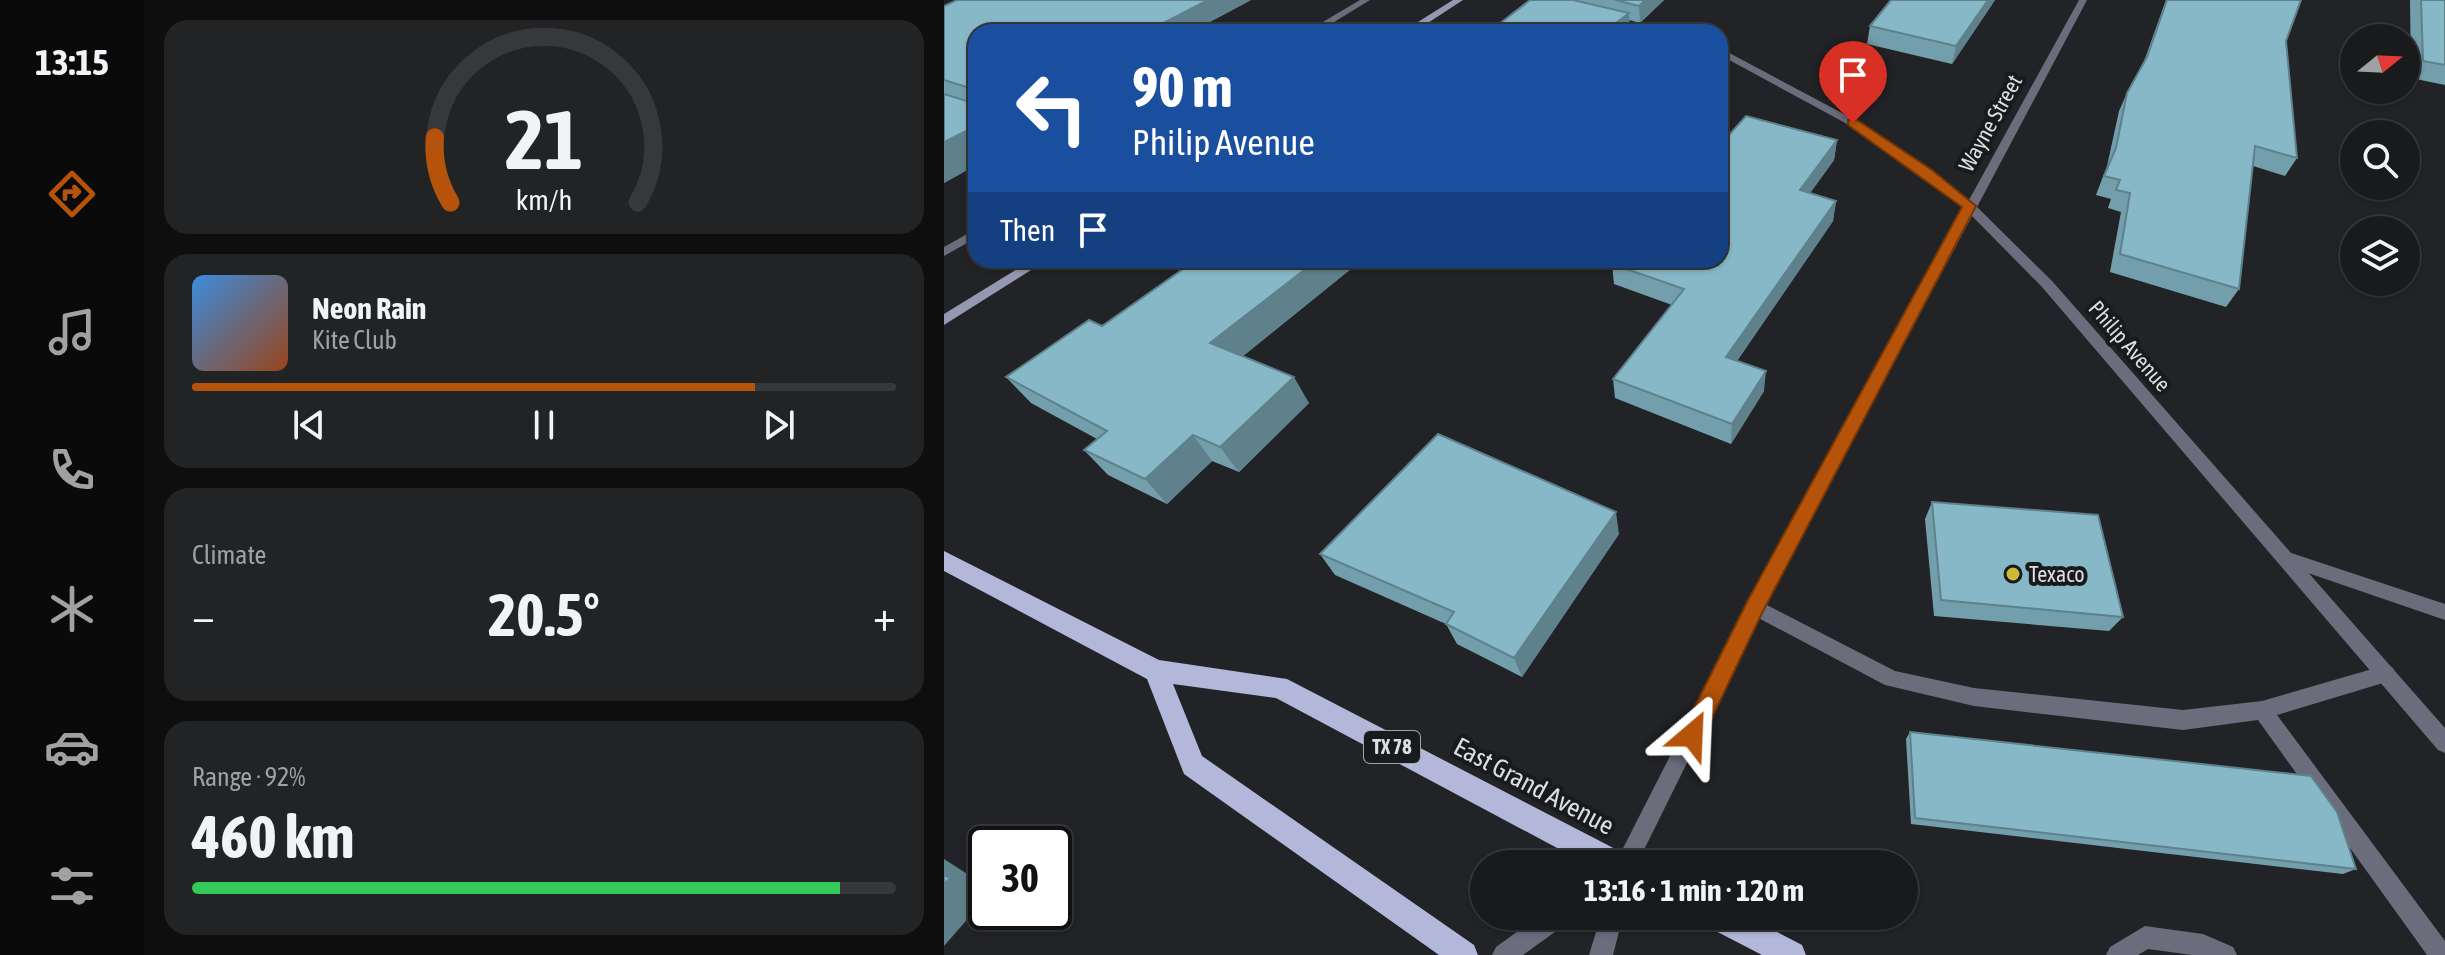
<!DOCTYPE html>
<meta charset="utf-8">
<style>
:root{--surface:#191a1c;--page:#222325;--text:#f1f3f6;--muted:#9fa1a3;--line:#37383b;--accent:#b45309}
body{margin:0;font-family:"Asap Condensed",sans-serif;background:var(--page);color:var(--text);height:100vh;display:flex;flex-direction:column;font-size:30px;white-space:nowrap}
*{box-sizing:border-box;margin:0}
p{font-size:26px;color:var(--muted)}
.icon{flex:none;width:44px;height:44px;fill:none;stroke:currentColor;stroke-width:2;stroke-linecap:round;stroke-linejoin:round}
.map{position:relative;flex:1;overflow:hidden}
.drawer{display:flex;flex-direction:column;gap:20px;padding:20px;background:#0e0e0f;width:800px}
.drawer>*{flex:none}
.top-card{position:absolute;left:24px;top:24px;width:760px;height:244px;border-radius:24px;box-shadow:0 2px 6px #0004,0 0 0 2px var(--line);background:#1a4fa0;color:#fff;overflow:hidden}
.needle{width:52px;rotate:72deg}
.fabs{position:absolute;left:1396px;top:24px;display:grid;gap:16px}
.fabs a{display:grid;place-items:center;width:80px;height:80px;border-radius:50%;background:var(--surface);box-shadow:0 2px 6px #0004,0 0 0 2px var(--line);font-size:40px}
.speed{position:absolute;left:24px;top:826px;display:flex;gap:16px;font-size:40px;font-weight:700;text-align:center}
.speed>*{display:grid;place-content:center;width:104px;height:104px;border-radius:50%;background:var(--surface);box-shadow:0 2px 6px #0004,0 0 0 2px var(--line);line-height:1}
.speed .limit{border:4px solid #111;border-radius:12px;background:#fff;color:#111}
.pin{position:absolute;display:grid;place-items:center;width:68px;height:68px;color:#fff;margin:-82px -34px;border-radius:50% 50% 50% 0;rotate:-45deg;box-shadow:0 0 8px #0007}
.pin .icon{rotate:45deg}
.me{position:absolute;width:88px;margin:-44px;rotate:26deg;stroke-linejoin:round;filter:drop-shadow(0 0 6px #0008)}
.turn{display:flex;align-items:center;gap:28px;height:168px;padding:0 32px;font-size:36px}
.turn .icon{width:104px;height:104px;stroke-width:2.5}
.turn b{display:block;font-size:56px;line-height:68px}
.then{display:flex;align-items:center;height:76px;padding:0 32px;background:#0003;gap:16px;font-size:30px}
.big{font-size:60px;font-weight:700;line-height:1.1}
.drawer .widget{flex:1;display:flex;flex-direction:column;justify-content:center;gap:12px;min-width:0;padding:0 28px;border-radius:24px;background:var(--page)}
.drawer .dial{align-items:center;gap:0}
.dial svg{height:208px;overflow:visible;fill:none;stroke:var(--line);stroke-width:7;stroke-linecap:round;text-anchor:middle}
.dial text{fill:var(--text);stroke:none}
.song{display:flex;align-items:center;gap:24px}
.cover{width:96px;height:96px;border-radius:12px;background:linear-gradient(135deg,hsl(210 70% 55%),hsl(20 70% 35%))}
.played{height:8px;border-radius:4px;background:linear-gradient(90deg,var(--accent) 80%,var(--line) 80%)}
.keys{display:flex;justify-content:space-around;direction:ltr}
.heat{display:flex;justify-content:space-between;align-items:center;font-size:44px;direction:ltr}
.charge{height:12px;border-radius:6px;background:linear-gradient(90deg,#34c759 92%,var(--line) 0)}
.trip{position:absolute;left:526px;top:850px;width:448px;height:80px;border-radius:40px;background:var(--surface);box-shadow:0 2px 6px #0004,0 0 0 2px var(--line);font-weight:700;line-height:80px;text-align:center}
main{display:flex;flex:1;min-height:0}
.tab-bar{display:flex;flex-direction:column;width:144px;justify-content:space-around;align-items:center;background:#0a0a0b;color:var(--muted)}
.tab-bar .icon{width:56px;height:56px}
.tab-bar .selected{color:var(--accent)}
.tab-bar b{font-size:36px;color:var(--text)}
.map>svg:first-child{display:block}
</style>
<main>
<nav class="tab-bar">
<b>13:15</b>
<svg class="icon selected" aria-label="directions" viewBox="0 0 24 24"><path d="M12 3l9 9-9 9-9-9zM9 14v-3h6M13 9l2 2-2 2"/></svg>
<svg class="icon" aria-label="music" viewBox="0 0 24 24"><path d="M9 18V5l10-2v13"/><circle cx="6" cy="18" r="3"/><circle cx="16" cy="16" r="3"/></svg>
<svg class="icon" aria-label="phone" viewBox="0 0 24 24"><path d="M5 4h4l2 5-3 2q2 4 5 5l2-3 5 2v4C11 20 4 13 5 4z"/></svg>
<svg class="icon" aria-label="climate" viewBox="0 0 24 24"><path d="M12 3v18M4 7l16 10M4 17L20 7"/></svg>
<svg class="icon" aria-label="car" viewBox="0 0 24 24"><path d="M5 17H2v-5l4-1 3-4h7l3 4 3 1v5h-3M9 17h6M6 11h13"/><circle cx="7" cy="17" r="2"/><circle cx="17" cy="17" r="2"/></svg>
<svg class="icon" aria-label="filters" viewBox="0 0 24 24"><path d="M4 7h16M4 17h16"/><circle cx="9" cy="7" r="2"/><circle cx="15" cy="17" r="2"/></svg>
</nav>
<section class="drawer">
<div class="widget dial"><svg viewBox="0 0 100 80">
<path d="M14 69A42 42 0 1 1 86 69"/>
<path d="M14 69A42 42 0 0 1 8 44" stroke="#b45309"/>
<text x="50" y="56" font-size="32" font-weight="700">21</text>
<text x="50" y="72" font-size="11">km/h</text>
</svg></div>
<div class="widget">
<div class="song"><i class="cover"></i><div><b>Neon Rain</b><p>Kite Club</p></div></div>
<div class="played"></div>
<div class="keys"><svg class="icon" aria-label="previous" viewBox="0 0 24 24"><path d="M18 5L8 12l10 7zM5 5v14"/></svg><svg class="icon" aria-label="pause" viewBox="0 0 24 24"><path d="M8 5v14M16 5v14"/></svg><svg class="icon" aria-label="next" viewBox="0 0 24 24"><path d="M6 5l10 7-10 7zM19 5v14"/></svg></div>
</div>
<div class="widget"><p>Climate</p>
<div class="heat"><a>−</a><b class="big">20.5°</b><a>+</a></div>
</div>
<div class="widget"><p>Range · 92%</p><b class="big">460 km</b><div class="charge"></div></div>
</section>
<div class="map">
<svg width="1501" height="955" viewBox="0 0 1501 955">
<rect width="100%" height="100%" fill="#212326"/>
<g fill="none" stroke-linecap="round" stroke-linejoin="round">
<!-- lane -->
<path fill="#6b6d7d" fill-rule="evenodd" d="M416,0H426L374,32H362Z
M32,229V238L0,256V247Z
M1341,551L1501,604V620L1335,563L1332,558L1335,553Z
M811,599L951,671L1030,688L1239,710L1318,701L1442,665L1449,668L1451,674L1449,680L1333,715L1501,941V955H1483L1314,720L1239,730L1030,706L941,685L805,613L802,607L805,601Z
M1201,926L1259,934L1289,947L1293,955H1248L1204,949L1194,955H1162L1166,947Z"/>
<!-- street -->
<path fill="#6b6d7d" fill-rule="evenodd" d="M1135,0H1143L1033,207L1108,281L1501,728V753L1494,750L1098,287L1028,216L817,613L693,864H671L805,601L1020,208L979,175L905,125L776,55V48L913,121L987,171L1025,200Z
M666,17L718,30L720,32H704L663,22V18Z
M595,916H625L622,924L579,955H548L552,947Z
M657,916H679L669,955H645Z"/>
<!-- secondary -->
<path fill="#9498b1" fill-rule="evenodd" d="M509,0H519L470,32H458Z
M88,260H103L0,325V314Z"/>
<!-- primary -->
<path fill="#b3b8da" fill-rule="evenodd" d="M0,551L215,660L343,679L681,854L685,864H643L332,698L229,684L258,756L530,945L534,955H495L240,774L203,679L0,571Z
M758,916H802L858,945L862,955H818L762,926Z"/>
</g>
<!-- wall -->
<path fill="#739eab" d="M13,0H307L247,32H32V165L0,183V6Z
M586,0H720L696,23L685,20L686,31L684,32H545Z
M1051,0L1008,64L923,44L926,26Z
M1222,0H1357L1342,41L1353,158L1341,176L1309,166L1295,289L1282,307L1166,272L1177,212L1164,208L1167,199L1152,195L1163,166L1175,111L1183,93L1199,64Z
M1466,0H1501V85L1467,78Z
M893,140L890,160L866,193L892,201L889,221L793,361L820,391L787,444L671,398L669,379L728,305L670,284L668,264Z
M418,260L299,356L365,403L295,472L268,461L223,504L164,475L140,450L153,439L87,403L62,377L158,326Z
M988,502L1179,617L1165,631L990,616L981,519Z
M675,534L578,677L513,644L502,624L391,575L376,554Z
M966,732L1412,869L1399,874L967,824L962,739Z"/>
<!-- shaded-wall -->
<path fill="#5e818b" d="M264,0H307L247,32H202Z
M701,0H720L696,23L695,6Z
M1044,0H1051L1008,64L1012,46Z
M685,13L686,31L684,32H660Z
M32,126V165L0,183V142Z
M893,140L890,160L854,210L856,190Z
M892,201L889,221L782,377V357Z
M373,260H418L283,369L266,343Z
M822,371L820,391L787,444L788,424Z
M350,377L365,403L295,472L276,447Z
M249,435L268,461L223,504L201,479Z
M672,512L675,534L578,677L570,658Z
M0,859L42,886V898L0,946Z"/>
<!-- building -->
<path fill="#86b8c7" stroke="#5e818b" stroke-width="2" d="M13,0H264L202,32H32V90L0,80V6Z
M586,0H629L685,13L660,32H545Z
M671,0H701L695,6Z
M947,0H1044L1012,46L926,26Z
M1223,0H1357L1342,41L1353,158L1311,146L1295,289L1176,254L1186,193L1172,190L1176,180L1160,176L1172,148L1183,93L1203,57Z
M1477,0H1501V65L1479,61Z
M0,94L32,104V126L0,142Z
M802,116L893,140L856,190L892,201L782,357L822,371L788,424L669,379L740,289L668,264L671,260H776V145Z
M252,260H373L266,343L350,377L276,447L249,435L201,479L140,450L163,431L62,377L145,320L158,326Z
M494,434L672,512L570,658L502,624L510,612L376,554Z
M988,502L1154,515L1179,617L997,600Z
M966,732L1367,776L1393,812L1412,869L971,818Z
M0,875L6,878L0,884Z"/>
<!-- route -->
<path fill="#b45309" stroke="#753606" stroke-width="2" d="M904,120H913L988,170L1032,206L818,613L756,743L748,747L740,743L737,735L740,728L804,600L1018,207L904,125Z"/>
<!-- markers -->
<circle fill="#cdb938" stroke="#181a1d" stroke-width="3" cx="1069" cy="574" r="8"/>
<g text-anchor="middle" stroke-width="8" stroke-linejoin="round" paint-order="stroke">
<!-- shield labels -->
<rect fill="#181a1d" stroke="#a1a3a6" stroke-width="2" x="420" y="731" width="56" height="32" rx="6"/>
<g font-size="20" font-weight="bold" fill="#dcdee0">
<text x="448" y="754">TX 78</text>
</g>
<!-- street labels -->
<g font-size="22" fill="#dcdee0" stroke="#181a1d">
<text transform="translate(1046 123) rotate(-61)" y="8">Wayne Street</text>
<text transform="translate(1186 346) rotate(49)" y="8">Philip Avenue</text>
</g>
<!-- poi labels -->
<g font-size="22" fill="#dcdee0" stroke="#181a1d" text-anchor="start">
<text x="1085" y="582">Texaco</text>
</g>
<!-- near-street labels -->
<g font-size="26" fill="#dcdee0" stroke="#181a1d">
<text transform="translate(590 786) rotate(28)" y="9">East Grand Avenue</text>
</g>
</g>
</svg>
<div class="fabs">
<a><svg class="needle" viewBox="-14 -14 28 28"><path d="M0-13l5 13h-10z" fill="#e53935"/><path d="M0 13l5-13h-10z" fill="#9fa1a3"/></svg></a>
<a><svg class="icon" aria-label="search" viewBox="0 0 24 24"><circle cx="10" cy="10" r="6"/><path d="M15 15l6 6"/></svg></a>
<a><svg class="icon" aria-label="layers" viewBox="0 0 24 24"><path d="M12 4l9 5-9 5-9-5zM3 14l9 5 9-5"/></svg></a>
</div>
<div class="speed"><div class="limit">30</div></div>
<div class="pin" style="left:909px;top:123px;background:#d93025"><svg class="icon" aria-label="arrive" viewBox="0 0 24 24"><path d="M6 21V4h12l-3 4 3 4H6"/></svg></div>
<svg class="me" style="left:748px;top:735px" viewBox="-20 -20 40 40"><path d="M0-17L14 15 0 8-14 15z" fill="#b45309" stroke="#fff" stroke-width="4"/></svg>
<div class="trip">13:16 · 1 min · 120 m</div>
<div class="top-card">
<div class="turn"><svg class="icon" aria-label="left" viewBox="0 0 24 24"><path d="M17 20v-9H6M10 6l-5 5 5 5"/></svg><div><b>90 m</b>Philip Avenue</div></div>
<div class="then">Then<svg class="icon" aria-label="arrive" viewBox="0 0 24 24"><path d="M6 21V4h12l-3 4 3 4H6"/></svg></div>
</div>
</div>
</main>
